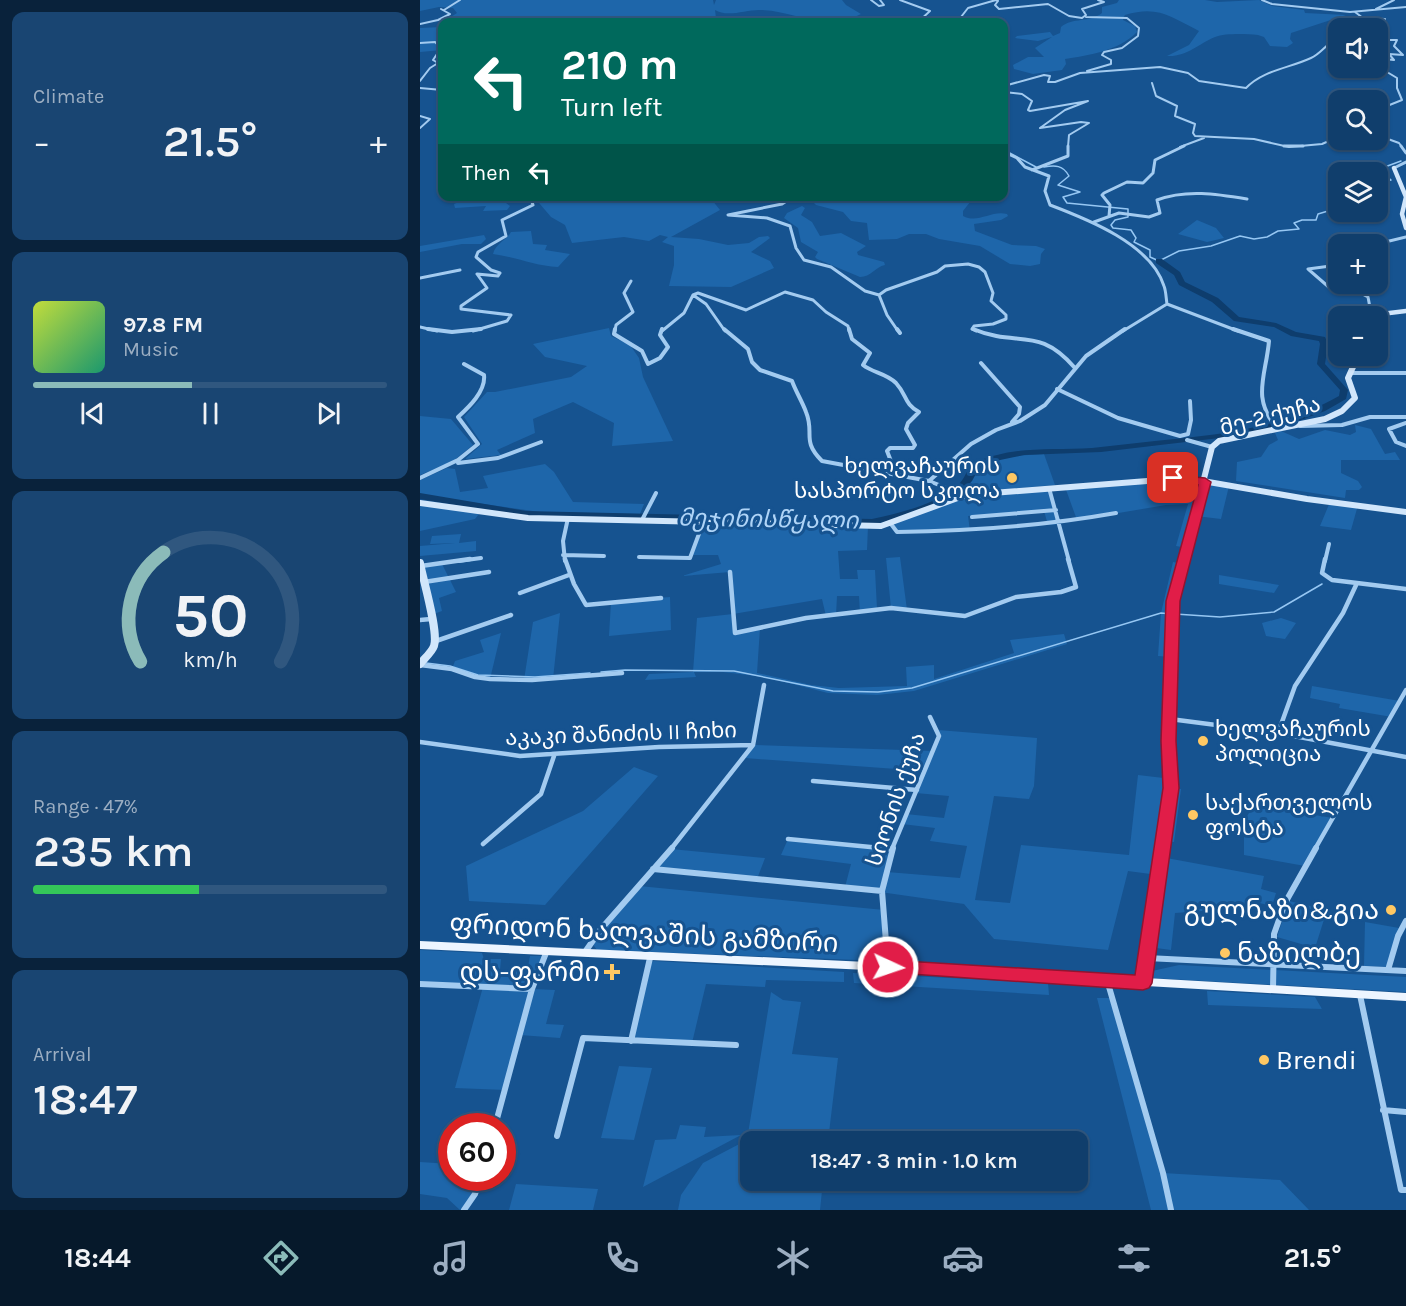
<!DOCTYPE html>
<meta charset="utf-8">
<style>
:root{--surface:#103e6c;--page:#194572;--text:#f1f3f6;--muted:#9caec2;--line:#30577f;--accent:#8bbbb9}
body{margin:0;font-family:Karla,"Noto Sans Georgian",sans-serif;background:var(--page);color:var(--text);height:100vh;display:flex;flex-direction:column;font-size:22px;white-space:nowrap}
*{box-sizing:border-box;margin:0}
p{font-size:20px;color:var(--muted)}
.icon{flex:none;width:33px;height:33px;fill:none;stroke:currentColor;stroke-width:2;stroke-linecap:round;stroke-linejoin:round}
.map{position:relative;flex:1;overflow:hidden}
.drawer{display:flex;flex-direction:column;gap:12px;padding:12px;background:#09223b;width:420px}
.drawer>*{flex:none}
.banner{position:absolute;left:18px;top:18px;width:570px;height:183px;border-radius:12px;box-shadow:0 2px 4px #0004,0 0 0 2px var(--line);background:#00695c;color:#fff;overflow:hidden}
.controls{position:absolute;left:908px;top:18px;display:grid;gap:12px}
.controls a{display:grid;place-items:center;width:60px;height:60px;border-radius:12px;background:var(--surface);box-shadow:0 2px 4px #0004,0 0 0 2px var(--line);font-size:30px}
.speed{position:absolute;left:18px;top:1113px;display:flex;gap:12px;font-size:30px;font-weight:700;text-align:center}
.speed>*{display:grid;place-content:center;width:78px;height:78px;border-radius:50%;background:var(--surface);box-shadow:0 2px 4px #0004,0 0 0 2px var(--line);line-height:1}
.speed .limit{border:9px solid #d22;background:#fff;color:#111}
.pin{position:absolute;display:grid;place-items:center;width:51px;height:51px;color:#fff;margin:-26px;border-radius:12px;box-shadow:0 3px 9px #0006}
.me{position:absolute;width:66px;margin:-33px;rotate:93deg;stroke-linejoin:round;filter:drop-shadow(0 0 4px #0008)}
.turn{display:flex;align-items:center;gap:21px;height:126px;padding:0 24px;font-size:27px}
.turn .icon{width:78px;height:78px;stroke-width:2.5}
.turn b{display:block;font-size:42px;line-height:51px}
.then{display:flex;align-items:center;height:57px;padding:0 24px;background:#0003;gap:12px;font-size:22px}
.big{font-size:45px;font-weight:600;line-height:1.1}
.drawer .card{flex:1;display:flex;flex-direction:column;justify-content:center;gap:9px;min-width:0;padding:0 21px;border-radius:12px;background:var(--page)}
.drawer .dial{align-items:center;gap:0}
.dial svg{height:156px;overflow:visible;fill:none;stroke:var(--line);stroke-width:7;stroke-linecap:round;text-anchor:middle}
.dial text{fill:var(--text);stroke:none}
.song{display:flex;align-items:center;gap:18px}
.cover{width:72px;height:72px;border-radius:9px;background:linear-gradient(135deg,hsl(70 70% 55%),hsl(160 70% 35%))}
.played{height:6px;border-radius:3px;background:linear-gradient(90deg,var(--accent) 45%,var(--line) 45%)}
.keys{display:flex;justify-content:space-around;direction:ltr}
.heat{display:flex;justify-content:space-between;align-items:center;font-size:33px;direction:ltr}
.charge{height:9px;border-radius:4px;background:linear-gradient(90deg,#34c759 47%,var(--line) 0)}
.trip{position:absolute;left:320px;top:1131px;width:348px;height:60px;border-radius:12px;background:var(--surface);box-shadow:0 2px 4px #0004,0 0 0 2px var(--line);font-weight:600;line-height:60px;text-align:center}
.dock{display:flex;height:96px;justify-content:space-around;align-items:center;background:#06192b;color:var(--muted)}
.dock .icon{width:42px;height:42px}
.dock .active{color:var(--accent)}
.dock b{font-size:27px;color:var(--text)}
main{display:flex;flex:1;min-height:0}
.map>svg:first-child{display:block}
</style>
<main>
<section class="drawer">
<div class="card"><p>Climate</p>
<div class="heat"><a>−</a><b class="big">21.5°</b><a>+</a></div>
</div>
<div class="card">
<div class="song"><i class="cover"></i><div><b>97.8 FM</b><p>Music</p></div></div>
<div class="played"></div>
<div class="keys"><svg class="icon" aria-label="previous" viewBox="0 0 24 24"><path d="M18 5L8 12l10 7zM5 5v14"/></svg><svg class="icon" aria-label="pause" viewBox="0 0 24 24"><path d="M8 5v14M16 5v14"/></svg><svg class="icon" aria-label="next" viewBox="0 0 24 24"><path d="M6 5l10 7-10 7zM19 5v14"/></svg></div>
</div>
<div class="card dial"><svg viewBox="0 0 100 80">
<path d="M14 69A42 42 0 1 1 86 69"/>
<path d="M14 69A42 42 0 0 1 26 13" stroke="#8bbbb9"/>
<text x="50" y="56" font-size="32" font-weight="700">50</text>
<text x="50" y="72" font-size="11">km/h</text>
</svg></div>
<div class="card"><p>Range · 47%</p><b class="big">235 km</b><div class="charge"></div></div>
<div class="card"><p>Arrival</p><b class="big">18:47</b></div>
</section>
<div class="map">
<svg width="986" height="1210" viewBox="0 0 986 1210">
<rect width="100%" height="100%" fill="#165390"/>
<!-- green -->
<path fill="#1e66aa" d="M0,0H293L294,5L296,0H422L426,5L441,14C435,16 431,22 425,22C396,26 370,11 341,10C327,9 308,18 295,10L296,18L305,22H37L26,20L37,13L33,8L19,7L0,11Z
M699,0H785L797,2L839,0L852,6L884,10L885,13L926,15L871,33L870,39L873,43L867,47L850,46L844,37L838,35C826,34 806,33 795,37C778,44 767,57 747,56L769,45L779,31C751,17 738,5 705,15L703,18V20L715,26L717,32C698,51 670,55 645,59L646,64L642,70L613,74L594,69L593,65L608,57H624L615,48L632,37L618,41L595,38L597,36L630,32L633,36L640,33L641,27C653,17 669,23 682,13V7L697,3Z
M22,27V50L0,52V28Z
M73,197H112L95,198L86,203L90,206L87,210L63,211L66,206L35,208L34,204L39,202L70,201Z
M114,197H299L292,200L300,210L251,237L279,239L308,245L329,243L339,237L348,236L350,238L331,252L350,261L354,268L311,287L249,286L254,265V246L242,242L248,237L240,235L229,241L204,237L152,243L145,225L131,217Z
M389,197H554L543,211V216C558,224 571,210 587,214L588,216L581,220L554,224L555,231L592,245L616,246L625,249L621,254L620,264L610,266L590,264L560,246L519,239L506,234H489L477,239L449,240L447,223L431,221L423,212L396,205L394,203L397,201Z
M382,206L385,208L381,215L392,222L400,236L421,233L446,246L437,252L438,255L464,262L465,265C455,267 451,277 440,277L397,259L395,257L398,252L381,242L378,228L364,218L367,213Z
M777,220L796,228L804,238L787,242L758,234Z
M111,231L113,244L127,245L125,250L150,254L138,267C115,266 96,257 73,254C76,243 86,241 91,232Z
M64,235L66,239L61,244H42L0,252V246Z
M189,328L191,336L210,345L219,358L223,377L253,441L192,446L194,423L153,402L113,419L115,433L77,450L81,455L45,459L62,444L44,417L67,392H75L151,377L167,366L125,357L113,344Z
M0,416L31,419L53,445L32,462L0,475Z
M935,425L951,429L965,454L975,452L980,460H921V473L938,481L942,487L939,490H926L925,498L816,481L817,462L841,457L849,445L858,440L855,433L861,431L879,439L905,430L930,435L936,432Z
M624,454L635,485L553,492L543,488C572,455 583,457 624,454Z
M125,464L134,472L153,502L224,504L220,514L120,512L0,495V480L27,468L35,469L40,492L68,488L63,476Z
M724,480L733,495L762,494L781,497L785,482L809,486L801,519L776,516L767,548L756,546L768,504L746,505L657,520L645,487Z
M629,488L641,524L628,525L624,511L548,516L550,531L477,532L471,524L546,495Z
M910,502L938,505L931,530L900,526Z
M0,504L62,510L55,519L0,531Z
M283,523L448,526L447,550L418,551L420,579H438L437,570H455L457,609L440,613L439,596H417L416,615L406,616L402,599L313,614L315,633L340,628L337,673L391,685L419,688L487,686L486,667L514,665V679L594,653L590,640L644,634L647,644L494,691L457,695L408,693L345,677L303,672H274L276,677L225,680L229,674L273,672L277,618L313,614L310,572L262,576L301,564L298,555H271Z
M41,534L39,543L56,541V551L0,556V546L35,543L10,544L12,536Z
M480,557L487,610L471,608L466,558Z
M753,562L763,564L758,584L751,657L738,656L741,613Z
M22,564L36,592L19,598L22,611L11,615L1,566Z
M799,575L859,585L854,593L799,584Z
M250,597L251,630L189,636L191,602Z
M140,613L133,679L104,680L113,622Z
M861,618L876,623L865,639L846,636L842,623Z
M81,633L70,679L32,669L35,661L64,652L60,640Z
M892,686L980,701L972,717L919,708L920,704L890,698Z
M518,730L617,738L614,786L609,799L574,796L555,900L590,903L601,845L709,855L718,775L752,779L751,788L761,789L754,842L742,840L741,857L844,876L841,889L856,893L852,906L831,901L825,912L809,909L755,913L751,950L729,947L738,875L708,871L688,950L574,939L544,904L425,887L431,864L361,855L368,839L471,849L467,872L540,878L547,846L510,841L515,828L482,824L486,814L524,818L529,796L496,793L504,771L325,758L333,745L513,751L519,736Z
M214,767L238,776L125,905L49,901L46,866L163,811Z
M834,805L913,818L885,866L824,855V821Z
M251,849L345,858L337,879L233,869Z
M219,886L464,910L467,945L463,961L177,950L172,943Z
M869,901L907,910L895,948L857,937Z
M945,922L979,928L967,967L944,966Z
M0,950L62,953L64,959H81L80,970L107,972L110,956H124L112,989L135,990L126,1024L144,1025L140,1038L100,1035L86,1090L35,1088L63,987L0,984Z
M234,961L424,972V982L346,980L345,987L286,984L272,1043L211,1041L230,962Z
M759,965L986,977V992L731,978L732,971Z
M433,973L628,983L629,995L434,983Z
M787,991L895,997L902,1009L788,1005Z
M351,992L363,1000L381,1002L372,1054L418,1058L408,1141L330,1142V1180L403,1181L400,1210H258L261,1195L283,1163L327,1140Z
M677,998H692L743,1173L860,1180L889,1210H731Z
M199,1066L232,1068L214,1140L181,1138Z
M260,1125L286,1127L284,1137L321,1135L223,1187L235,1140L256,1139Z
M0,1162L31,1164L32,1178H60L44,1210H40L27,1198L0,1194Z
M96,1184L178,1189L173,1210H89Z"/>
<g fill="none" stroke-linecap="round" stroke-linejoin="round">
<!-- stream -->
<path stroke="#96c7f3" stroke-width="1.5" d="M584,150L616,167
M624,167C635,165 643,165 649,176L638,185L660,192L643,197L647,203L708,209V217L695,220L691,225L693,228L711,230L716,238L714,242L730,250V257L739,261L759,251L791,246L820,236L834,239L847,237L858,231L879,229L874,223L882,220H896L898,214L918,208
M957,184L971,180L962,172V168L981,161
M755,614L800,617L854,612L902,584
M6,663L30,666L58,675L115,677L170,673
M181,672L205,670L314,671L413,691L458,692L492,688L741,613L751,614"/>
<!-- river -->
<path fill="#0e3d6d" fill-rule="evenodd" d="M736,259H742L760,272L765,282L798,298L819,317L856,323L876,332L905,337L908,344L905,364L928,390L926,399L905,411L881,420L825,435L681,452L604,455L580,460L558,470L552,481L543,491L530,499L498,513L452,525L106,517L0,499V493L106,511L452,519C480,513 513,505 536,487C543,481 545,475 549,468C554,461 569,457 577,455C608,447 640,450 672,448C693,446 714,443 735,441C799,435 863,428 919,396L920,390L897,364L900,344L899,341L871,336L854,327L814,321L792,302L759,285L754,275L736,263Z"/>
<!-- street-far4 -->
<path stroke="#a3cbf0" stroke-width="2" d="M451,0L459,6L464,5L460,0
M480,0L510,11L498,22
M842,0L852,4L930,12L986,7
M956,9L974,0
M24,10L40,0
M935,12L943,18L965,19L943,28
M666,17L707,18L719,28L718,36L702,48L684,52L682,55L691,60V64L667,71
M529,22L541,17L548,8L576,0L578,1L575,5L579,9L628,4L649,16L662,18L666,15L662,9L684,2L678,0
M0,24L18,20L30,14L21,9
M957,40H977L974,46L983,55L969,54L974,60L964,59L967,72L977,78V88L982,100L957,110
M0,43L15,42L21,48L13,60L18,63L10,68L0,81
M732,83L736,96L757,106L755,116L775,124L773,133L775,136L834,139L869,147L902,144L918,137
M584,86L624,75L630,76L628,82H635L660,73L740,67L768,73L779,81L826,88C843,70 870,68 891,58C902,53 906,43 918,39
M0,88L22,90
M584,92L602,94L612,101L608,110L610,111L668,101L645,110L620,128
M0,116L10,119L0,128
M620,128L661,122L669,123L649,135L648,147
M957,135L979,143L982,147
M760,147L784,138"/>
<!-- street-far3 -->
<path stroke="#a3cbf0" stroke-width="3" d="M864,146H883
M981,146L986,153
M584,152L597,158L605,167L629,176L625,191L630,205C667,219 731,244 744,286C746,291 746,298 747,304L703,331
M974,168L986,162
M612,170L648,156V146
M324,196L368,200L362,204L308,215L347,218L370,226L376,248L384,260L411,267L445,291L459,295L467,315L478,331
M689,216L690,205L682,195L684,193L707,182L723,183L733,173L735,160L764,146
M674,222L699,213L729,217L740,213L737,200C766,189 797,194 827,199
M957,244L986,237
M888,269L911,289H933L948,297L951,313
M888,269L918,265
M78,276L80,273L71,270L56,257L58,252L86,236L82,220L113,205L110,196
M0,278L40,270
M273,295L286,304L305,331
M459,295L466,290L517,272L525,266L548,264L559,267L565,272L573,293L571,301L586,315V319L573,324L554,326L552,329
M747,304L818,331
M0,327L17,331
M552,329L556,331
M53,331L87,321L91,315L41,309V306L67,288L57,274L78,276
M195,331L196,325L213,312L204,293L211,281
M242,331L264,313L273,295L278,293L326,310L365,292L393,300L406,312L428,326L429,331"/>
<!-- street-far2 -->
<path stroke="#a3cbf0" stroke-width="4" d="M8,329L32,332L61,329
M195,329L194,334L222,351L228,364L240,358L248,347L240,335L242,329
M304,329L328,349L332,362L340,370L372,381C376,392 382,401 386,412C395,434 381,440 402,461L509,481L544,495
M429,329L432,339L450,353L443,365C453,373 466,373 476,383C487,395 484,404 499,412L488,423L486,429L495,445L493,448H470L467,451L476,474
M477,329L480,333
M553,329C598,348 618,325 655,368
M813,329L849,341C846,376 831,398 857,428
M561,363L600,407L599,414L592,422
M930,373H986
M637,389L698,418L760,436L768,434L771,420L770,401
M986,423L969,429L976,442L986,446
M880,426L922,425L950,417H986
M767,440L792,447
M38,463L78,458L121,442
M0,478L38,460L58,444L38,417C49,407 66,391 64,375L44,364
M509,481L551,444L576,430L600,421L625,405L666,356L705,329
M629,488L649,561
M552,517L636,510
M222,520L236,493
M471,524L477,532C551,531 623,526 696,513
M143,555L184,556
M219,557L270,558L283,523
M39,561L61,558
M145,561L143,541L148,518
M905,561L909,544"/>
<!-- street-far1 -->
<path stroke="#a3cbf0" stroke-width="4.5" d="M145,559L154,584L166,605L241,598
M905,559L902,573L912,580L937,583
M1,566L50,559
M310,572L315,633L386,618L471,608L545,616L596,597L641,592L656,587L648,559
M4,582L69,572
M100,593L149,575
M0,620L11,619
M16,641L91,615
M0,665L32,669L55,677L70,679L112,680L202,673
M750,719L858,733L986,757
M858,733L875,686L923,613L937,583L986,589
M0,742L100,756L239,747L333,745
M393,781L497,790
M368,839L471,849
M63,844L121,794L134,756
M251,849L333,745L344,685
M472,849L519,736L510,717
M895,849L986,690"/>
<!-- street -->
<path stroke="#a3cbf0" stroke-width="6" d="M459,848L471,849
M233,869L462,891
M165,952L181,929L252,848
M727,958L986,971
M468,967L462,891L473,848
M968,970L978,936L986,921
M687,980L743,1173L751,1210
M0,984L112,989
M853,989L854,934L865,903L896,848
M940,995L981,1190H986
M211,1041L230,958
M963,1110L986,1112
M75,1126L112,989L126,953
M137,1136L163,1038L316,1045
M44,1210L55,1194L60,1178"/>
<!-- secondary-far3 -->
<path stroke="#d1e6fb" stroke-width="4.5" d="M974,168L986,197L982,214L986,228
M945,316L986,311"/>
<!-- secondary-far2 -->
<path stroke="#d1e6fb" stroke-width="6" d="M0,503L108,518L461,526L546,495L753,479L777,480L887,499L986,512
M763,561L792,447L799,441L905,419L922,411L935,398L928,378L938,356"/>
<!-- secondary-far1 -->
<path stroke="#d1e6fb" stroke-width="8" d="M0,563C3,580 19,632 14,646C12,652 4,659 0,664
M742,849L751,788L748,741L753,601L764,559"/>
<!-- secondary -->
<path stroke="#d1e6fb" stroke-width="9" d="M723,983L742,848"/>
<!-- primary -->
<path fill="#edf5ff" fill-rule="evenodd" d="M0,941L468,963L986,993V1001L468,971L0,949Z"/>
</g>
<!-- route -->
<path fill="#e11d48" stroke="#92132f" stroke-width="1.5" d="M753,475L785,478L791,482L760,601L756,741L759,788L732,983L729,988L723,990L462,972L459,967L462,962L468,960L715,975L743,788L741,741L746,601L778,485L749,481L747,478Z"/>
<!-- markers -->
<g fill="#ffc863" stroke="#165390" stroke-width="2">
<circle cx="592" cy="478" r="6"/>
<circle cx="783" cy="741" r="6"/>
<circle cx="773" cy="815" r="6"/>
<circle cx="971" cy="910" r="6"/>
<circle cx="805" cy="953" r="6"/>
<path d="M189 963h6v6h6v6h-6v6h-6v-6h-6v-6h6z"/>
<circle cx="844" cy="1060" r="6"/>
</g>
<g text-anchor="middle" stroke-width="6" stroke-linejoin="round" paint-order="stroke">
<!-- street labels -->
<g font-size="22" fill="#fff" stroke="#165390">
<text transform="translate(850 415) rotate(-14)" y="8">მე-2 ქუჩა</text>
<text transform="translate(201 733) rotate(-2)" y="8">აკაკი შანიძის II ჩიხი</text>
<text transform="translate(475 799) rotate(-71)" y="8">სიონის ქუჩა</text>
</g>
<!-- poi labels -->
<g font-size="22" fill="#fff" stroke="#165390" text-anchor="start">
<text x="580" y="473" text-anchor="end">ხელვაჩაურის<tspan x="580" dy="25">სასპორტო სკოლა</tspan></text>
<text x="795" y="736">ხელვაჩაურის<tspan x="795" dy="25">პოლიცია</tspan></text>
<text x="785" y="810">საქართველოს<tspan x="785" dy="25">ფოსტა</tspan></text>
</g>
<!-- water labels -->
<g font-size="24" font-style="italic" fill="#afd4f7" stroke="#165390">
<text transform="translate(348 519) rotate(1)" y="8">მეჯინისწყალი</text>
</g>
<!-- near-poi labels -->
<g font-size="27" fill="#fff" stroke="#165390" text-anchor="end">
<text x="959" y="919">გულნაზი&amp;გია</text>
<text x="817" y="962" text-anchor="start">ნაზილბე</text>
<text x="180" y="981">დს-ფარმი</text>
<text x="856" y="1069" text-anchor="start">Brendi</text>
</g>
<!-- near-street labels -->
<g font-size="27" fill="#fff" stroke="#165390">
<text transform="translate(224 933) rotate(3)" y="9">ფრიდონ ხალვაშის გამზირი</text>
</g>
</g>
</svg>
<div class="controls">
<a><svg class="icon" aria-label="sound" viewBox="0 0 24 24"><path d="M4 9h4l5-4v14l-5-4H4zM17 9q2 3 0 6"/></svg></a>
<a><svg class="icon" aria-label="search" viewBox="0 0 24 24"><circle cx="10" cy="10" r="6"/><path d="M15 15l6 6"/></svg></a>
<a><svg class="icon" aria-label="layers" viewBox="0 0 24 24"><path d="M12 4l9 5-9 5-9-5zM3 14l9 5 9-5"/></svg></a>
<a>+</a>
<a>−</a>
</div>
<div class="speed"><div class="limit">60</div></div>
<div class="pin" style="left:753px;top:478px;background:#d93025"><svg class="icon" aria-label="arrive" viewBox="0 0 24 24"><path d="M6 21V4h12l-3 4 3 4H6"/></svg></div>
<svg class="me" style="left:468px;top:967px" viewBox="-20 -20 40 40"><circle r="17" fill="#e11d48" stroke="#fff" stroke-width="3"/><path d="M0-11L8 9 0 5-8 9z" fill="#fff"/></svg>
<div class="trip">18:47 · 3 min · 1.0 km</div>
<div class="banner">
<div class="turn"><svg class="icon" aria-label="left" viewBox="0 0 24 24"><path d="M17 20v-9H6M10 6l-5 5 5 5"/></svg><div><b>210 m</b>Turn left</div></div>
<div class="then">Then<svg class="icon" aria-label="left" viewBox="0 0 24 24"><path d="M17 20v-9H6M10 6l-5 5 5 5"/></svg></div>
</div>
</div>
</main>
<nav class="dock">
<b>18:44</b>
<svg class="icon active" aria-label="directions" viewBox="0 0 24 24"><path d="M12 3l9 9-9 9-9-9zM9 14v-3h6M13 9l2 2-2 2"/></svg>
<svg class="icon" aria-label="music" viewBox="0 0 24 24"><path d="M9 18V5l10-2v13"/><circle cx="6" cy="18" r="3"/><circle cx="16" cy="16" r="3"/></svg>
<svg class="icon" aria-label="phone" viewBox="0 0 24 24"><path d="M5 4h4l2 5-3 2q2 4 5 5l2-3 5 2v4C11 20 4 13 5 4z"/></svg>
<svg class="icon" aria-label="climate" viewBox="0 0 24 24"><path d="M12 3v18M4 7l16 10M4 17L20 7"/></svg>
<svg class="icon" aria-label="car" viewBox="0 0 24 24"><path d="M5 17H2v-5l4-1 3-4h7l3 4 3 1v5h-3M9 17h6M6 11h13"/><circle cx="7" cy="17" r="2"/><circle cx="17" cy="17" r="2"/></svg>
<svg class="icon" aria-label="filters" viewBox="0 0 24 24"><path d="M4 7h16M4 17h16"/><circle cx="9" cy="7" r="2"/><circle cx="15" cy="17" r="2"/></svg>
<b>21.5°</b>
</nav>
